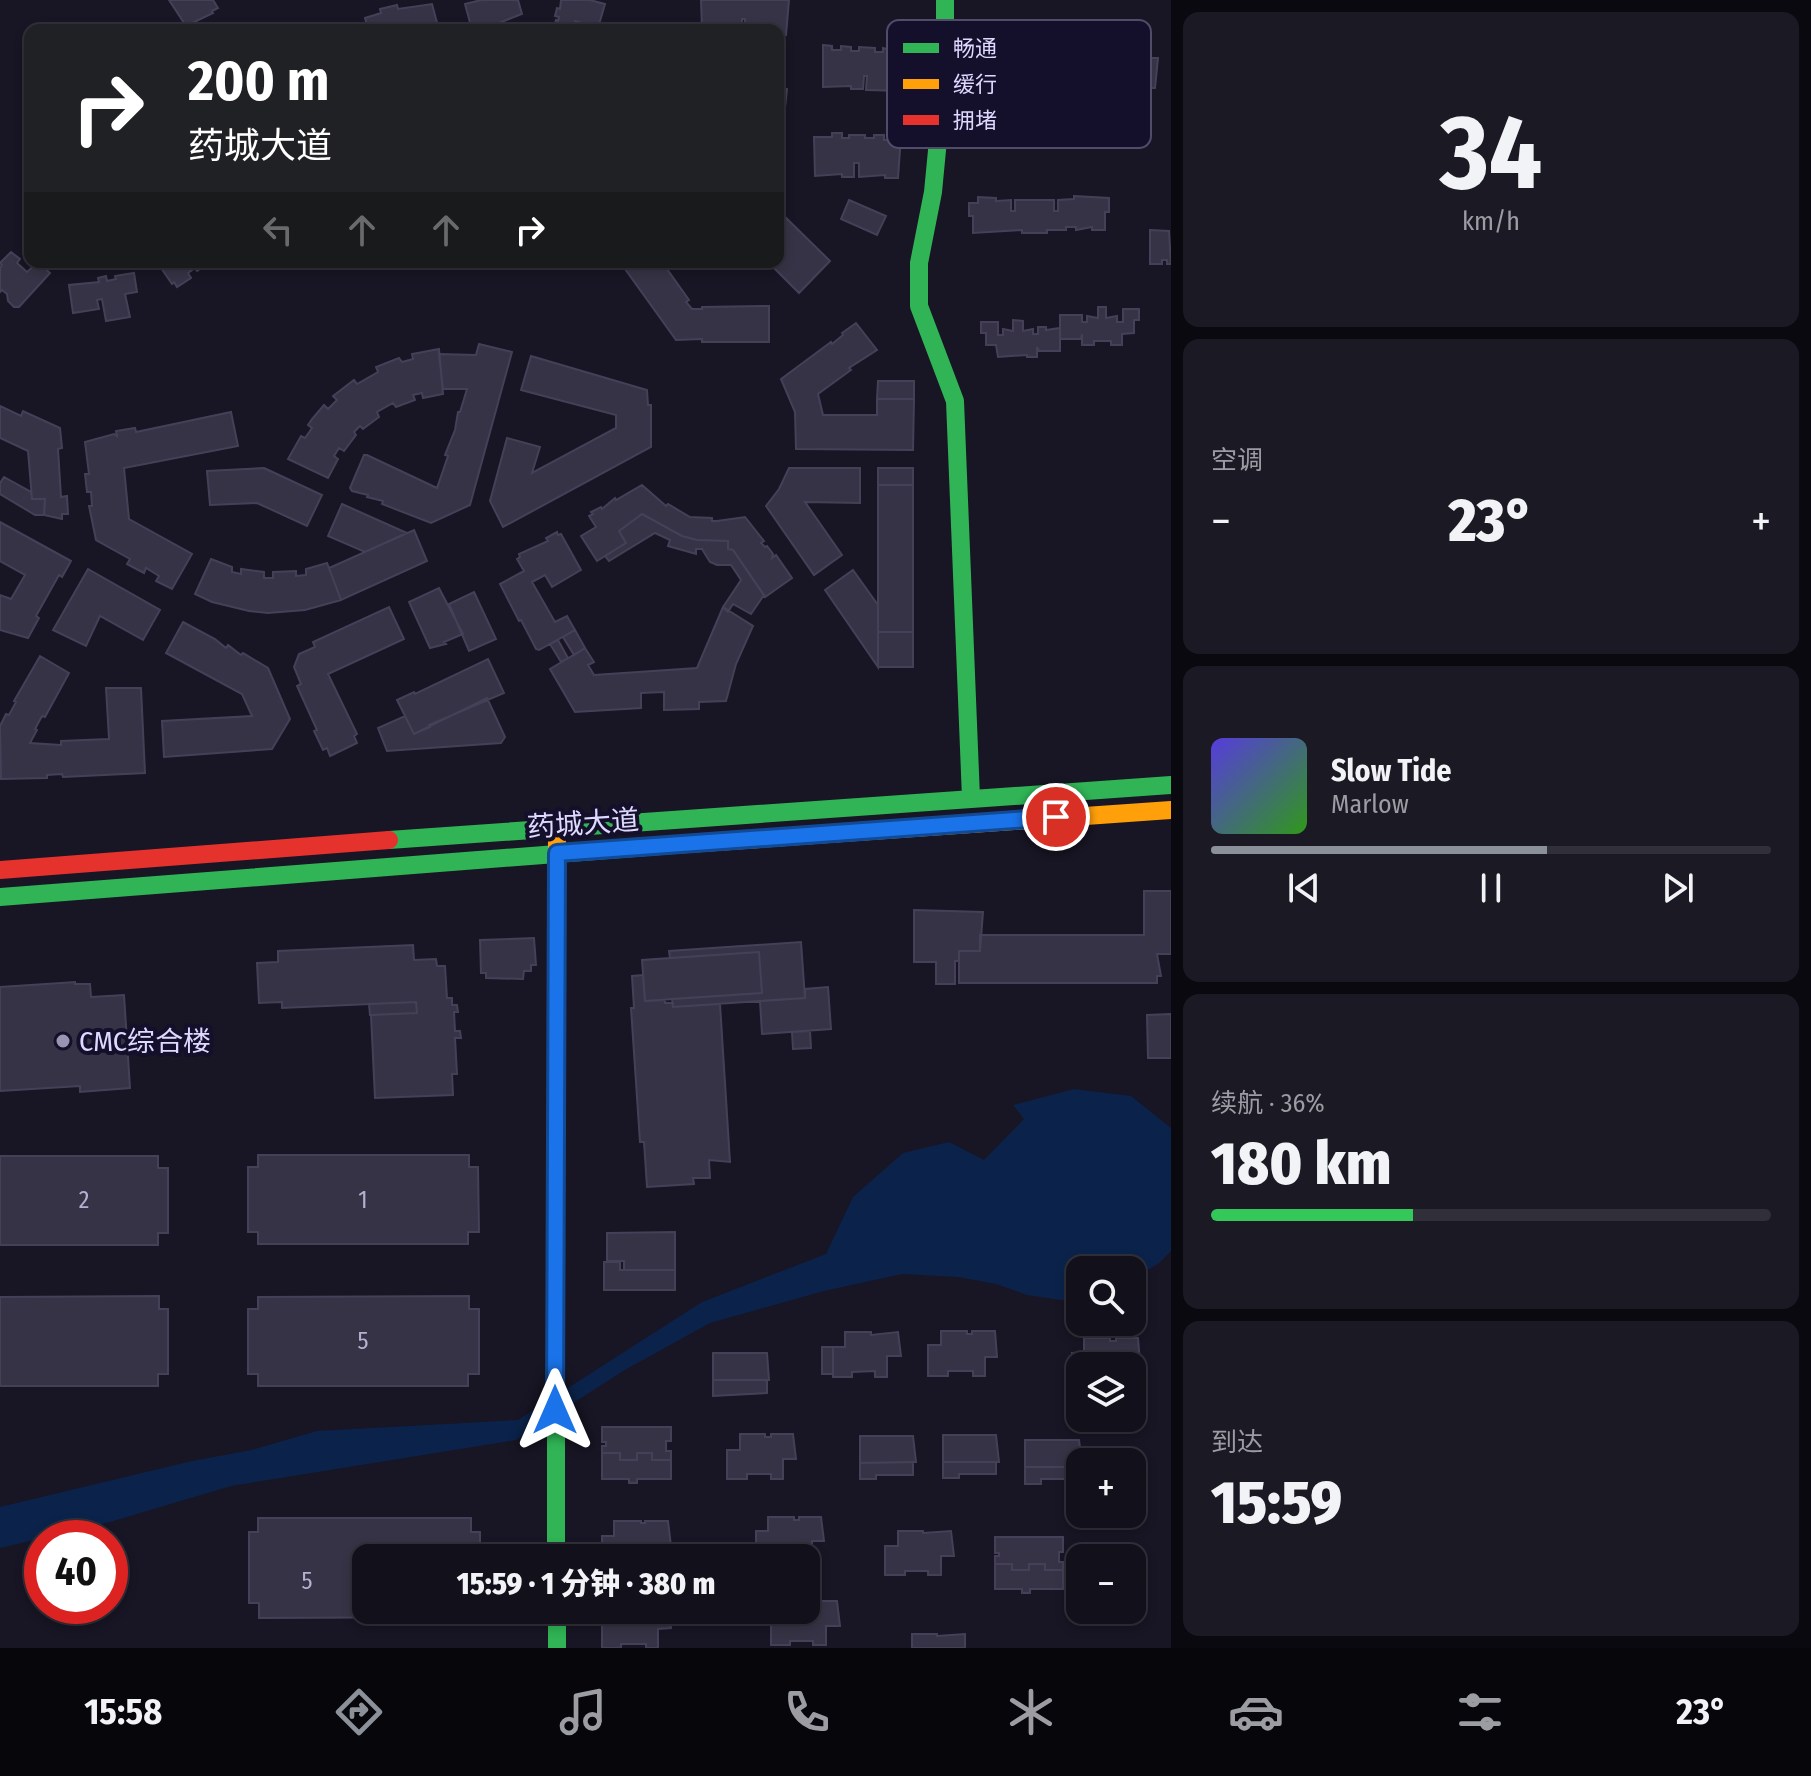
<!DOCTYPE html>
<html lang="zh">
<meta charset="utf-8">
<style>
:root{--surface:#12101b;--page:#1b1924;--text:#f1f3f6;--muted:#9c9da3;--line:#31303a;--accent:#8c9099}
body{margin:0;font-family:"Fira Sans Condensed","Noto Sans SC",sans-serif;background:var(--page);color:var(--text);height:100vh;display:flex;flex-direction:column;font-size:30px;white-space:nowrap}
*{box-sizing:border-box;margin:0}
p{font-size:26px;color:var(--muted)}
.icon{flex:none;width:44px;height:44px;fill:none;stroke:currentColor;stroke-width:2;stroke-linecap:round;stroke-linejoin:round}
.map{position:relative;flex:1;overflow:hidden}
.panel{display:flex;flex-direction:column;gap:12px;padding:12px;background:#0a090f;width:640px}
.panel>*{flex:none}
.hud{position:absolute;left:24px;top:24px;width:760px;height:244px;border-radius:16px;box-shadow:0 4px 12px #0003,0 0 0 2px var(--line);background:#202124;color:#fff;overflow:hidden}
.controls{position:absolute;left:1066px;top:1256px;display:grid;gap:16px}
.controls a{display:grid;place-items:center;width:80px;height:80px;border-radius:16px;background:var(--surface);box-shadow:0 4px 12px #0003,0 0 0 2px var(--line);font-size:40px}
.speed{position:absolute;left:24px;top:1520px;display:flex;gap:16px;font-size:40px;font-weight:700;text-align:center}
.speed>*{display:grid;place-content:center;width:104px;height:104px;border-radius:50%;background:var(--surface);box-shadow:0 4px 12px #0003,0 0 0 2px var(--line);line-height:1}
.speed .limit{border:12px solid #d22;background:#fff;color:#111}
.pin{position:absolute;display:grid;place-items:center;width:68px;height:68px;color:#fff;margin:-34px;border:4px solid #fff;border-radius:50%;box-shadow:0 2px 8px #0007}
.me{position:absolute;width:88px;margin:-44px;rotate:0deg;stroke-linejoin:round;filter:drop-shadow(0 0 6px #0008)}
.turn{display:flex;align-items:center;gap:28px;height:168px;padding:0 32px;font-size:36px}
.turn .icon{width:104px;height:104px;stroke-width:2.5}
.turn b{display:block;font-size:56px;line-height:68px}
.lanes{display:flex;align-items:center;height:76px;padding:0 32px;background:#0003;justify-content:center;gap:40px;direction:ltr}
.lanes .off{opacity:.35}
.big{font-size:60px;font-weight:800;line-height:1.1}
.panel .widget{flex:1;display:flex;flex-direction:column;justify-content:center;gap:12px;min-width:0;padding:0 28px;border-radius:16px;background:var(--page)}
.panel .dial{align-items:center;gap:0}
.dial b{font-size:104px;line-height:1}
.song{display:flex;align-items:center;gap:24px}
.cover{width:96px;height:96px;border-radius:12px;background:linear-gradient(135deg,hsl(250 70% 55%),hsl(110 70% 35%))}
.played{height:8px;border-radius:4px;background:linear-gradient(90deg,var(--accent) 60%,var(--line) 60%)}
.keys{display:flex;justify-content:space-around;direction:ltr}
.heat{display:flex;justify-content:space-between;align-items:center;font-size:44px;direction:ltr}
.charge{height:12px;border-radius:6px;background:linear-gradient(90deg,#34c759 36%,var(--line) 0)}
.trip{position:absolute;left:352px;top:1544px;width:468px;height:80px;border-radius:16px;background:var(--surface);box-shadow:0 4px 12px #0003,0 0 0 2px var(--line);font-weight:800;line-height:80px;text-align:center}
.dock{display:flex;height:128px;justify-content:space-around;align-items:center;background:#07060b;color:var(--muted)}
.dock .icon{width:56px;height:56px}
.dock .selected{color:var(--accent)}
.dock b{font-size:36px;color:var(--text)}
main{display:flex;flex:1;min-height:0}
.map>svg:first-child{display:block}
</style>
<main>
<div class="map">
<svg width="1171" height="1648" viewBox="0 0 1171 1648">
<rect width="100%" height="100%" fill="#181524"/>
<!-- water -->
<path fill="#0b234a" d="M1074,1089L1131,1096L1171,1128V1251L1159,1263L1132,1280V1270H1080V1298L1061,1300L1027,1295L996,1284L958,1277L902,1274L824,1291L710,1323L623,1371L516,1440L231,1486L110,1522L0,1548V1507L192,1461L251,1450L317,1431L518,1420L702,1302L826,1254L853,1197L903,1153L949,1142L984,1160L1024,1119L1013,1105Z"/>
<!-- building -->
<path fill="#363346" stroke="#454058" stroke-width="2" d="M169,0H213L218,8L212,11L213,13L186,26Z
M481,0H518L522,14L491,26L492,30H472L465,4Z
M561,0H590L605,4L598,28L575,21L574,27L583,30H553L556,20L558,21L559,17L555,16L557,8L560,9Z
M701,0H789L786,35H778V30H745V19H742V30H702Z
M432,4L439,30H368L365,18L381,13L380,9L397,5L398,9Z
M823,45L832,46V50H841V46L851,47V51H859V47L875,48V52H883V48L903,53V49H912L911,77H906V91L866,90L867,76H864L863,89H851V86L823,87Z
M1125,54H1140V58H1158L1155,88H1143V85L1125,88V85H1117V88H1097V92H1072V88H1063V93H1054V97H1029V93H1011V97H980L977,67H985V62L1004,63V66L1018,64V74H1022V64L1045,63V66H1051V63H1061L1062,74L1065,58H1105V69H1107V58H1125Z
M779,88L787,89L784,117L781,116L779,130Z
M832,133H842V138H849V135H865V138H874V135H884V140H893V136H901L898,178H885V175L859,177V163H854V177H842V174L815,176L814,137H832Z
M1074,196L1109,198V212H1105V230H1092V227L1076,230V227H1066V230H1047V233H1022V230L973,233V216H969V203H978V197L996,198V201L1011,200V211H1015V200H1054V211H1058V200L1074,199Z
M849,200L886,216L877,235L841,219Z
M778,210L830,261L799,293L768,262H778Z
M1150,230L1169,231L1171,264H1167V260H1162V264H1150Z
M11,252L20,259L17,263L27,272L38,262L50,273L19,307H14L8,301L7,294L2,290L0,292V268L2,265L0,263Z
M157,262H206L208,264L197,271L195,268L188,273L191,278L177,287L174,282L172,284Z
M620,262H662L689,300L686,302L692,309H702V307L769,306V342H702V339L676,340Z
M134,273L137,292L125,294L130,317L106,321L102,299L97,300L99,309L73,313L69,285L99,282L98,278L106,276L107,281L116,279L115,276Z
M1098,307H1106V318L1117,316V322H1123V309H1139V320H1134V333L1122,334V345H1111V341H1094V345H1082V334L1081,339H1060V315H1082V322H1087V316L1098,318Z
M1013,320L1023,321V331L1033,329V334H1038V327H1046V330L1060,328V351H1039L1037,347V357H1027V355L998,357L996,345H986V333H981V322H998V335H1003V329L1013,331Z
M856,323L877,350L849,368L851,370L818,394L823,415H877V399H914L913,450L796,449L795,412L781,379L831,342L832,344L843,335L842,333Z
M479,344L512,352L470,505L431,523L382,504L383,501L367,497L368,495L352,491L350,488L364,455H367L437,488L448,456L445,455L455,430L458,412H460L467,389H443L439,354L476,355Z
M439,349L443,394L423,398L422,393L413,395L415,400L396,407L393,403L377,412L379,417L363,429L360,426L354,432L356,435L344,451L339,448L334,456L338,459L328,478L288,459L301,436L305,438L312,428L308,425L312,419L324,405L328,409L337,400L333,396L354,380L357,384L378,372L376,367L399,358L402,362L413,359L412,354Z
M531,356L647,390L648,405H651V447L503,527L490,501L507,438L540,447L532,473L616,428V415L521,390Z
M878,381H914V399H877Z
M0,406L21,416L23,411L60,428L62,448L58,449L61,497L67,496L68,514H62V519L44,515L45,499H32L28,451L0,438Z
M231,412L238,446L124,468L129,519L192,554L172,589L156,581L159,576L146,568L144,573L127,564L130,559L96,540L89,506H92L91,492H87L85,474H89L85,442L114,434L117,436L116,431L135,428L136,432Z
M264,468L322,495L307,526L257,503L210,505L207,471Z
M789,468H860V503L805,502L842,555L814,575L766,506L779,489Z
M878,468H913V485H878Z
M4,477L31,492L32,499H45L44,515H35L0,494V483Z
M642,485L666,506L668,504L690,517L712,518V521H717L745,517L764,541L761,543L765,547L767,546L773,554L772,558L776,555L792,578L765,597L733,550L728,549V541L697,540L682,536L642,514L619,531L626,543L597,561L581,536L596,527L589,516L593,514L591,512L601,507L602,509L615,498L616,500Z
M878,485H913V632H878Z
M342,504L407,533L365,552L328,536Z
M642,514L682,536L697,540L728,541V549L733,550L764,595L751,614L733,604L728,612L723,607L741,580L731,565H717L710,562L702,549H696V554L668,546L670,540L655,533L609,561L605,556L626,543L619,531Z
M0,522L71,561L62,577L59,575L36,616L39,618L28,638L0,630V595L11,599L25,575L0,561Z
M414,530L427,561L341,600L329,568Z
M557,532L558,535L561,534L581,570L552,587L545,575L532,582L555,622L567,616L575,630L539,650L536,649L521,620L519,621L500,584L524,571L517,559L520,557L519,554L548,541L546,538Z
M211,559L232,567V572L241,574V569L264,572V578H273V572L296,571V576L306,575V569L327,563L341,600L305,610L268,613L249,611L212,602L195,594Z
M88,569L160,610L143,640L100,616L86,646L53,630Z
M853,570L878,605V667L825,590Z
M439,588L463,634L444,642L446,644L430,648L409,602Z
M474,592L496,639L469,651L449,604Z
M389,607L404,639L328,674L357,734L354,736L357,743L330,756L327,748L323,750L314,731L317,730L297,686L301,684L294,667L299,654L315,647L313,642Z
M723,607L753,626L736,664L726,701L699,702V709L664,710V692L641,693V708L575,712L550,669L585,648L594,662L588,665L594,675L697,668Z
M183,622L215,639L226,648L228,645L241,655L243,653L268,668L290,719L272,749L164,757L162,721L252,716L242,694L166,653Z
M575,630L585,648L574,655L563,637Z
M878,632H913V667H878Z
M558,640L568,658L561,662L550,644Z
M40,656L69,673L45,717L42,716L35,729L37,730L30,743L61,745V741L109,739L106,688H141L145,773L63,777L62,774L47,775V778L1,779L0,726L6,714L9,715L16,702L14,701Z
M488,659L504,693L429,725L430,727L414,734L397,700L414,692L415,694Z
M487,698L505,737L501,743L387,751L378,728L405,716L414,734Z
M1144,891H1171V954H1157L1161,976H1157V983H959V951H980V935H1144Z
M914,910L983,912L980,951H959V961H955V984H936V962H914Z
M534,938L536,965H531V971H524L523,979L486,978V973H481L480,940Z
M801,942L805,998L673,1007L672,999L762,993L759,952L670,958L669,951Z
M413,945L414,960L436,959L437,966H445L447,998H452V1005H457L458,1012H454L455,1031H460L461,1038H455L457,1074H452L453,1095L375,1098L371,1015L417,1013L416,1002L282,1008V1002L259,1003L257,963L278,962V951Z
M759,952L762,993L645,1001L642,960Z
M643,975L645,1001L665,1000V1003H673V1007L720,1004L730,1162L709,1160L710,1178H693L694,1184L647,1187L644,1142H640L631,1008H634L632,976Z
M75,982V984H90L91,997L124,995L130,1088L80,1092V1086L0,1091V987Z
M828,987L831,1029L762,1034L760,1001L805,998V989Z
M416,1002L417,1013L370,1015L369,1004Z
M1171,1014V1058H1148L1147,1015Z
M810,1031L811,1048L793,1049L792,1032Z
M258,1155H469V1167H478L479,1232H468V1244H258V1232H248V1167H258Z
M0,1156H158V1168H168V1233H158V1245H0Z
M675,1232V1270H624V1261H607V1233Z
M604,1262H620V1270H675V1290H604Z
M159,1296V1309H168V1374H158V1386H0V1297Z
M469,1296V1309H479V1374H468V1386H258V1374H248V1309H258V1297Z
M941,1331H967V1334H972V1331H995L997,1357H985V1376H973V1371H948V1376H928V1345H941Z
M845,1332H871V1335L898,1332L901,1356H887V1377H875V1371L852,1372V1377H833V1347H845Z
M1084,1338H1110V1341H1116V1338H1138L1140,1363H1128V1366H1080V1384H1072V1353H1084Z
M822,1347H833V1374H822Z
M713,1353H767L769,1380H713Z
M713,1380H767V1393L713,1396Z
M602,1427H671V1441H666V1451H671V1460H652V1453H637V1460H620V1453H602V1446H606V1442H602Z
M740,1434H765V1437H771V1434H793L796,1459H783V1479H771V1474H747V1479H727V1450H740Z
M943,1435H996L999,1462H943Z
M860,1436H913L916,1462L860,1463Z
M1025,1440H1079L1082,1462H1080V1467H1025Z
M602,1453H620V1460H637V1453H652V1460H671V1479H637V1483H629V1479H602Z
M913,1462V1475H876V1479H860V1463Z
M943,1462H996V1474H959V1478H943Z
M1025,1467H1079V1479H1041V1484H1025Z
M768,1517H794V1520H799V1517H821L824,1541H812V1561L799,1558H756V1531H768Z
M258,1518H471V1532H480V1558H366V1610H471V1617L259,1618V1603H249V1532H258Z
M614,1521H641V1523H645V1521H668L671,1546H658V1558H602V1536H614Z
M898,1531H923V1533L951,1531L954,1556H941V1575H928V1571H905V1575H885V1546H898Z
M995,1537H1063V1552H1059V1562H1063V1570H1045V1564H1029V1570H1012V1564H995V1556H999V1553H995Z
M995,1564H1012V1570H1029V1564H1045V1570H1063V1589H1030V1593H1022V1589H995Z
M806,1601L814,1604V1601H837L840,1626H826V1645H813V1641H790V1645H771V1616H783V1610H806Z
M614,1610H668L671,1628L658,1629V1648H646V1644H621V1648H602V1619H614Z
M912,1634H937V1636L965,1634V1648H912Z"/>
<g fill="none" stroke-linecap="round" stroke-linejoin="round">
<!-- fast -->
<path stroke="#30b455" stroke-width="18" d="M945,0V67L933,192L919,263V306L955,401L971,798
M389,840L1171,785
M0,897L673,845
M556,1558V999
M557,1610V1648"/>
<!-- slow -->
<path stroke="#ff9f0a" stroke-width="18" d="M673,845L1171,810
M556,999L557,836"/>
<!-- jam -->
<path stroke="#e5322d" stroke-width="18" d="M0,870L389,840"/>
</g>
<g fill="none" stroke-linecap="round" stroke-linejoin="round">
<!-- route casing -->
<g stroke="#114b97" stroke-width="20">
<path id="route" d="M555,1410L557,853L1056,817"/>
</g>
<!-- route -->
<use href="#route" stroke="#1a73e8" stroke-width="14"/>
</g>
<!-- markers -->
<circle fill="#9894b2" stroke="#140f2a" stroke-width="3" cx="63" cy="1041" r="8"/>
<g text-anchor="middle" stroke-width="8" stroke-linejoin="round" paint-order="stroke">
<!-- number labels -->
<g font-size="24" fill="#b3b0d1">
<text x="84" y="1208">2</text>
<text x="363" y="1208">1</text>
<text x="363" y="1349">5</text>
<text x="307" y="1589">5</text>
</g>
<!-- street labels -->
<g font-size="28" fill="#ddd9ff" stroke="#140f2a">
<text transform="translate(583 823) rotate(-4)" y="10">药城大道</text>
</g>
<!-- poi labels -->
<g font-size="28" fill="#ddd9ff" stroke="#140f2a" text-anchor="start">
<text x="79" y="1051">CMC综合楼</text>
</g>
</g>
<!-- legend -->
<rect x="887" y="20" width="264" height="128" rx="12" fill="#140f2a" stroke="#504c6a" stroke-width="2"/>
<rect x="903" y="43" width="36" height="10" fill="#30b455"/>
<rect x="903" y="79" width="36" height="10" fill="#ff9f0a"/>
<rect x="903" y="115" width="36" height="10" fill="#e5322d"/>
<g font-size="22" fill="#ddd9ff">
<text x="953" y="56">畅通</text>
<text x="953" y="92">缓行</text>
<text x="953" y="128">拥堵</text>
</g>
</svg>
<div class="controls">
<a><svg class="icon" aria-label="search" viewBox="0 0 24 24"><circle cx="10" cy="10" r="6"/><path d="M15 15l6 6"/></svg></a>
<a><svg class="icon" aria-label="layers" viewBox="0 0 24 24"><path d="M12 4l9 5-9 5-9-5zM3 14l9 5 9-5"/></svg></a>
<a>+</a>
<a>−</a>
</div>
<div class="speed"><div class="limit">40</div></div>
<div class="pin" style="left:1056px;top:817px;background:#d93025"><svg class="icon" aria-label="arrive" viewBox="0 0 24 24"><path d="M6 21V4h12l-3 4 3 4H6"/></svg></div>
<svg class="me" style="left:555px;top:1410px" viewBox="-20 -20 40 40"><path d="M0-17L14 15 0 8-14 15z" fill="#1a73e8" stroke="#fff" stroke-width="4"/></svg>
<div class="trip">15:59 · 1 分钟 · 380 m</div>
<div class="hud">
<div class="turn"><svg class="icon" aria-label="right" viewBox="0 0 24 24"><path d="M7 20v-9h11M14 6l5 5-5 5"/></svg><div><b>200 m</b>药城大道</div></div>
<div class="lanes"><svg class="icon off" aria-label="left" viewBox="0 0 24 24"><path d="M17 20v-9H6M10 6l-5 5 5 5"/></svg><svg class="icon off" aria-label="ahead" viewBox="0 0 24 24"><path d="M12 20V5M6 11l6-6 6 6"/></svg><svg class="icon off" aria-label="ahead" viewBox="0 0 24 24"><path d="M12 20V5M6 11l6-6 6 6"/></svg><svg class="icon" aria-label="right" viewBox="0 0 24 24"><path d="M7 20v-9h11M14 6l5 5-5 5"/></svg></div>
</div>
</div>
<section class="panel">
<div class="widget dial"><b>34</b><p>km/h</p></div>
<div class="widget"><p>空调</p>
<div class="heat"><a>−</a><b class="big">23°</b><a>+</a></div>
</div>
<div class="widget">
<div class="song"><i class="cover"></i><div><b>Slow Tide</b><p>Marlow</p></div></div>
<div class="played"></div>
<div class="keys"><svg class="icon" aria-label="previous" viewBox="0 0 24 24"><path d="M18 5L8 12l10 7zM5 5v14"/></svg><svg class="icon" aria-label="pause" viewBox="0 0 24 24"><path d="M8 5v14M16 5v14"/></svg><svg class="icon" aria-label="next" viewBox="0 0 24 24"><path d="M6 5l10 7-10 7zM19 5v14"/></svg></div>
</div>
<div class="widget"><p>续航 · 36%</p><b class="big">180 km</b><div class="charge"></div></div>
<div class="widget"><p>到达</p><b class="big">15:59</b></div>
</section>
</main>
<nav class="dock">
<b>15:58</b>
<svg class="icon selected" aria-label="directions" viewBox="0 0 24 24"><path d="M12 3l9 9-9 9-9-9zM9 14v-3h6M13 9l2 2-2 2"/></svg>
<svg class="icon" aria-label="music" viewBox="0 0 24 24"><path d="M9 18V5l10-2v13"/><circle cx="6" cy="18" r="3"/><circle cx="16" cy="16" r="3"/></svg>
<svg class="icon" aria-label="phone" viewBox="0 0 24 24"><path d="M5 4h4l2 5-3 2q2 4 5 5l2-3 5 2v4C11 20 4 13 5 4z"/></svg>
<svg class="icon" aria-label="climate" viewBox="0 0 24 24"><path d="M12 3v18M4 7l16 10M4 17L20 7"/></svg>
<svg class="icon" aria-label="car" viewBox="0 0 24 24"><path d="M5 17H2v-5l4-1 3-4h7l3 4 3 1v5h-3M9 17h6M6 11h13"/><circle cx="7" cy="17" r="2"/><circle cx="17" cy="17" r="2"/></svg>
<svg class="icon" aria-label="filters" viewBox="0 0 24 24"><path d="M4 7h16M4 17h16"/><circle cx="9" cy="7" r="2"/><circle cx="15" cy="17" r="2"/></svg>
<b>23°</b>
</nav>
